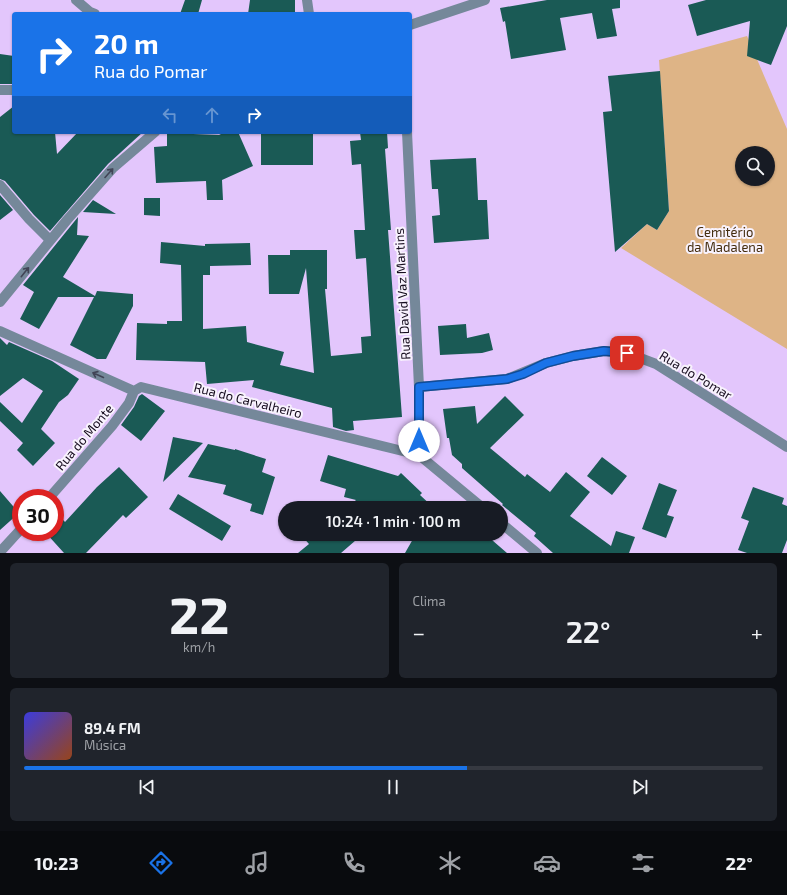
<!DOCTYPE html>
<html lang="pt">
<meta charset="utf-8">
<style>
:root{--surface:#171b24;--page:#20242c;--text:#f1f3f6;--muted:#9ea1a6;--line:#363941;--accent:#1a73e8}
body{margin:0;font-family:"Exo 2",sans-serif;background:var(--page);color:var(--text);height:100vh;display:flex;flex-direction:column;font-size:15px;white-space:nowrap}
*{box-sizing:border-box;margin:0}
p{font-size:13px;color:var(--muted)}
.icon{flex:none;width:22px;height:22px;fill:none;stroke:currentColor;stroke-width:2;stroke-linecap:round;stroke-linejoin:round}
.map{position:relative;height:553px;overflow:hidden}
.sheet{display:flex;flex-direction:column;gap:10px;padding:10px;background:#0d0f14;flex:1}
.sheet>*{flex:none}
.guide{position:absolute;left:12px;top:12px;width:400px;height:122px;border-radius:4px;box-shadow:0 1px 3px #0004;background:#1a73e8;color:#fff;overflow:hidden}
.tools{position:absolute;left:735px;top:146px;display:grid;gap:8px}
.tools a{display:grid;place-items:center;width:40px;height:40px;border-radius:50%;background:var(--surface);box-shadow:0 1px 3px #0004;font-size:20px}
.speed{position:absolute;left:12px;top:489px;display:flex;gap:8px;font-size:20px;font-weight:700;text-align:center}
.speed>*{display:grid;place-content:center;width:52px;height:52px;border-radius:50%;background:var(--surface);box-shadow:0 1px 3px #0004;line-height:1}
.speed .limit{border:6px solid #d22;background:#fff;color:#111}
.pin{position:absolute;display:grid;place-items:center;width:34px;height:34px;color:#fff;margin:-17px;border-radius:8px;box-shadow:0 2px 6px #0006}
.me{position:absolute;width:44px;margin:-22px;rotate:0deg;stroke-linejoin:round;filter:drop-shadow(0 0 3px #0008)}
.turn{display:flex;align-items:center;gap:14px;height:84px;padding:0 16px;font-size:18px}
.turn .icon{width:52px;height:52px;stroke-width:2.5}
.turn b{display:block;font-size:28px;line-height:34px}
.lanes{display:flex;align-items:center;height:38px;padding:0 16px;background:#0003;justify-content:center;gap:20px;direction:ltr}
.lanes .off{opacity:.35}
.big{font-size:30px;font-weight:600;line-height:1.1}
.sheet .widget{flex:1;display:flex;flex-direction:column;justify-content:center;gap:6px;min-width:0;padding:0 14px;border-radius:6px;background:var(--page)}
.sheet .dial{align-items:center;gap:0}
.dial b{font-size:52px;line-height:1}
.song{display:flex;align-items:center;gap:12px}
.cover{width:48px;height:48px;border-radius:6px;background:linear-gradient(135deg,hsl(240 70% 55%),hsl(20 70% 35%))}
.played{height:4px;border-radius:2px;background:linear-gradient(90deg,var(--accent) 60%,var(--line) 60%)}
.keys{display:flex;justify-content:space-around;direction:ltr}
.heat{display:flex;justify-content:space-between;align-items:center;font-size:22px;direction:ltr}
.sheet .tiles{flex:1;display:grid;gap:10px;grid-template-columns:1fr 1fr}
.widget:last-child{grid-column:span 2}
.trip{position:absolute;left:278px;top:501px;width:230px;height:40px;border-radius:20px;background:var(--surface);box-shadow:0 1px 3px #0004;font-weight:600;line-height:40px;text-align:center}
.dock{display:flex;height:64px;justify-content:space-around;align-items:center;background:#090b0e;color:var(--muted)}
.dock .icon{width:28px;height:28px}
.dock .current{color:var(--accent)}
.dock b{font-size:18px;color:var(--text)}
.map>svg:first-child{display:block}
</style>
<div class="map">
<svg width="787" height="553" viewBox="0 0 787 553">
<rect width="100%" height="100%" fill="#e3c6fc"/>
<!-- green -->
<path fill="#deb486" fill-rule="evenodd" d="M747,36L787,129V349L621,248L647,224L657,230L669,211L659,60ZM742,153H768V179H742Z"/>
<!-- building -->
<path fill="#1a5a55" d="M185,0H202L198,14H180Z
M250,0H295V13L248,14Z
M547,0H620V8L612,9L617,36L597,39L592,13L560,18L566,50L511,59L505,21L503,22L500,8Z
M706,0H787V26L771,65L747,56L750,21L697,36L688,5Z
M0,54L14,56V84H0Z
M660,71L669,211L657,230L647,224L615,252L603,112L612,111L608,76Z
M14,106V132H55L57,154L78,132H143L108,164L50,231L34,215L5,181L0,179V117Z
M225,132H238L253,166L222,180L223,200H207L206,181L156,183L154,147L167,146V133L219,135Z
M261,132H313V165H261Z
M360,132H387L388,148L385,149L391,230H388L402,417L353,421L354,430L346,431L333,427L332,408L252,387L254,380L207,384L205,362L136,360L137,323L167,324V321H182L181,265L160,263L161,242L205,246V244L250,243L251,265L210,266V275H203V329L246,326L247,342L284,352L280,365L314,373L306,268L299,294H269L268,255H290V250H327V289H325L331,356L362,353L361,337L371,336L366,258L356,259L354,230H365L361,164L352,165L350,141L361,140Z
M476,158L478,200H487L489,239L434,243L432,216L440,215L438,189H432L430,160Z
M0,195L13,210L0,220Z
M144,198H160V216L144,215Z
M93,200L116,214L83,212Z
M78,217L77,235L89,236L63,277L95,296L97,291L133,294V306L106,359H97L70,345L94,297H58L39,329L20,319L34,292L23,285Z
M466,324L467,338L489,333L493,350L482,353L440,355L438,326Z
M0,338L7,345L9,342L52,361L79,379L68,395L59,402L41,429L55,443L33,466L17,450L23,443L0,421V402L22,423L43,391L23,378L0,396Z
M142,394L165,411L141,441L121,425L134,407L139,396Z
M505,396L524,415L490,448L525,477L527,474L550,492L566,472L590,492L570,516L611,546L616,531L635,537L629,553H553L534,536L536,533L502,505L503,504L462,468V464L452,455L449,438H447L443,409L475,406L477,424Z
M173,437L203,443L163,482Z
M208,444L235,450V449L266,459L262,472L275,477L263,515L250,511L252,504L223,494L226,485L188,477Z
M328,455L398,476L401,473L422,493L420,495L434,508H347L356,500L344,497L346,489L320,481Z
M602,457L627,476L612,495L587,476Z
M119,467L148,497L126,518L123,515L86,553H64L45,532H55V511L65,522L97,487Z
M659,483L677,490L667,515L674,517L666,538L642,529Z
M753,487L784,498L782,504L787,506V540L782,553H747L738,550L749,521L741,518Z
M0,491L19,513L0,530Z
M178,494L231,526L222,541L169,509Z
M300,534H363L341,553H298L309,544Z
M407,534H485L507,553H405L413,539Z"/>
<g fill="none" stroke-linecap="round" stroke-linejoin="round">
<!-- minor -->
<path stroke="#75889a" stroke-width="10" d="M76,0L90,12L95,14
M307,0L309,14
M407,132L419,387V455
M0,185L29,219L50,240
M0,331L134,391
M419,387L507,379L546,363L573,356L604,351L627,353L656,364L787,447
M134,391L141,387L419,455L483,508
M49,498L112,426L129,403L134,391
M501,523L537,553
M0,552L21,529"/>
<!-- tertiary -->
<path stroke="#75889a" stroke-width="10" d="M410,25L485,0
M0,90H14
M0,302L67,220L113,168L155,132"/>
</g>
<!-- one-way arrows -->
<defs><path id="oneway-shaft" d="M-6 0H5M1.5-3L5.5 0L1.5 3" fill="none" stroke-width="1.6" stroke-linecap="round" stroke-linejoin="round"/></defs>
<g stroke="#414456">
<use href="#oneway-shaft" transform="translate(109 173) rotate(-48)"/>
<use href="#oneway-shaft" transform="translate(25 272) rotate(-51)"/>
<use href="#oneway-shaft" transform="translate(98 375) rotate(-156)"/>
</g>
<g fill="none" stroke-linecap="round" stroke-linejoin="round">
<!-- route casing -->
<g stroke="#114b97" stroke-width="10">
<path id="route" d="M419,441V387L507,379L523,374L546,363L573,356L604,351L627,353"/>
</g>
<!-- route -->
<use href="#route" stroke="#1a73e8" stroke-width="7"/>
</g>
<g text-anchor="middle" stroke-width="4" stroke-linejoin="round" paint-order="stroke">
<!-- park labels -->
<g font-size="13" fill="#422b0d" stroke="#f8f2fd">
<text x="725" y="237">Cemitério<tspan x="725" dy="15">da Madalena</tspan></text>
</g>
<!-- street labels -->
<g font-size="13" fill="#170d1f" stroke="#f8f2fd">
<text transform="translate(402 294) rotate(-93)" y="5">Rua David Vaz Martins</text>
<text transform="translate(696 375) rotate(31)" y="5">Rua do Pomar</text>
<text transform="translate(248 400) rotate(14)" y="5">Rua do Carvalheiro</text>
<text transform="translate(84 437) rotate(-50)" y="5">Rua do Monte</text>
</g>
</g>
</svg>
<div class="tools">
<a><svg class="icon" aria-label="search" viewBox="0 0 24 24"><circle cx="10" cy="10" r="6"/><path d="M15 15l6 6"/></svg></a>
</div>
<div class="speed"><div class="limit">30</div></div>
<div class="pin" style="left:627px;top:353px;background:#d93025"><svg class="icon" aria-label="arrive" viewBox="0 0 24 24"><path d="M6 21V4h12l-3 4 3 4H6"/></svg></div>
<svg class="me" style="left:419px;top:441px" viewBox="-20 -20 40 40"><circle r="19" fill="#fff"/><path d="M0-13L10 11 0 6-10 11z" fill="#1a73e8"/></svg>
<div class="trip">10:24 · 1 min · 100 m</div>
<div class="guide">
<div class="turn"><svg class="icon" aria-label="right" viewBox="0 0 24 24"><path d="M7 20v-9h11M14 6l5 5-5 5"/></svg><div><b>20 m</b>Rua do Pomar</div></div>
<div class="lanes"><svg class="icon off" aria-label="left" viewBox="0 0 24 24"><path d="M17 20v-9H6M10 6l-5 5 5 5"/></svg><svg class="icon off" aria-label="ahead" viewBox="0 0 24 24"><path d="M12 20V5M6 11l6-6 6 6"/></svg><svg class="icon" aria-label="right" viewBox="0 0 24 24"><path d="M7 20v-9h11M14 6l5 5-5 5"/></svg></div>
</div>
</div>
<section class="sheet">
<div class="tiles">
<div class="widget dial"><b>22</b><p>km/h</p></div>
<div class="widget"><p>Clima</p>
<div class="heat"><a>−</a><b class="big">22°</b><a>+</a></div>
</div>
<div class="widget">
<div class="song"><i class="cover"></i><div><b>89.4 FM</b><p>Música</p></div></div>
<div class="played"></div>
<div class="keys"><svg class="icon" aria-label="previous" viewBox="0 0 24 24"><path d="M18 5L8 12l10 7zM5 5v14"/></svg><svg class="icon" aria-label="pause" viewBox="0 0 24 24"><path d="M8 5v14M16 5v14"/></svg><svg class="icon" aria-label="next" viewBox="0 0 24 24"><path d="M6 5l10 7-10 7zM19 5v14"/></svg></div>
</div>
</div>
</section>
<nav class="dock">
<b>10:23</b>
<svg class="icon current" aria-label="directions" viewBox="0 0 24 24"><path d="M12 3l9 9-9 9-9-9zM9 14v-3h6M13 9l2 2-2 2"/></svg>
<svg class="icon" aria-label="music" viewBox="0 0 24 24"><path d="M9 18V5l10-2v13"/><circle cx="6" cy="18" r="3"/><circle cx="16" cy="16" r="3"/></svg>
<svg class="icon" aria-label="phone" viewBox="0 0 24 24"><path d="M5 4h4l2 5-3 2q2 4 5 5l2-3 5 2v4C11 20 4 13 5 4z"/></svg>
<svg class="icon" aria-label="climate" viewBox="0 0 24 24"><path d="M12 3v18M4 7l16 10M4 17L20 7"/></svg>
<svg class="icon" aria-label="car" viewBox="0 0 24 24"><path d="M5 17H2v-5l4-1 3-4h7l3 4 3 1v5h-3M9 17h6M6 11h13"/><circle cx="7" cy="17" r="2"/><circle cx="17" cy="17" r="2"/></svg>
<svg class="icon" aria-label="filters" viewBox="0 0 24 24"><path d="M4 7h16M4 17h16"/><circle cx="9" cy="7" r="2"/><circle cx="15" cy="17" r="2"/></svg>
<b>22°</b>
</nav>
